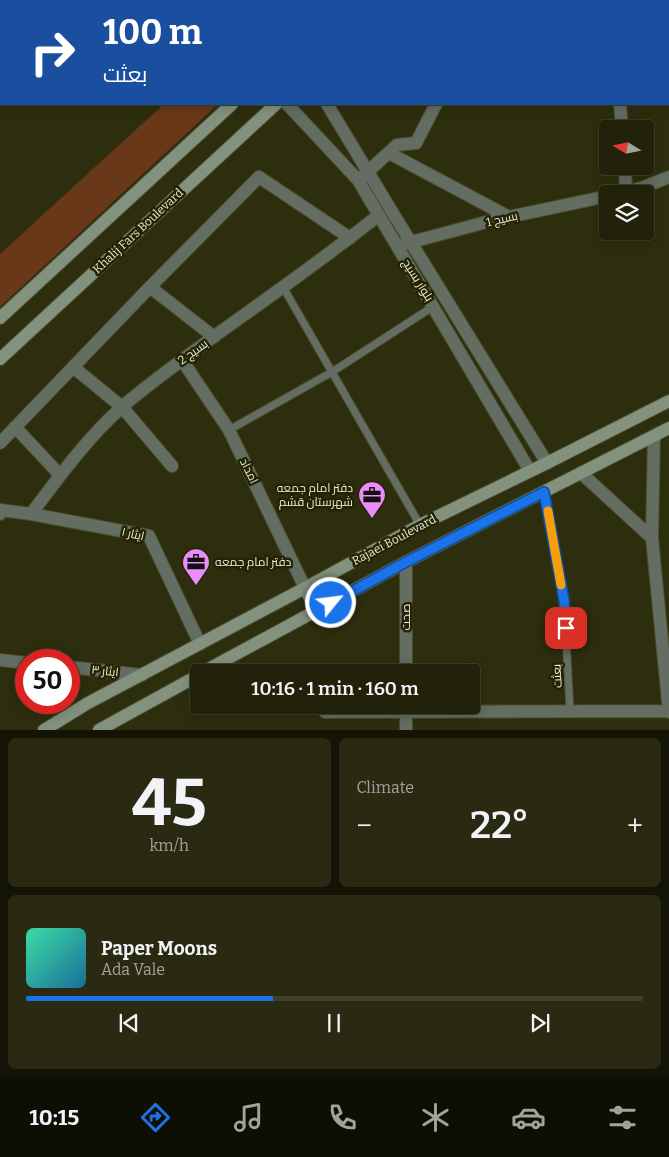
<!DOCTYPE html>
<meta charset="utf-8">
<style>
:root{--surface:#22220a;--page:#2a2a13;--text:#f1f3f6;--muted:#a2a49c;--line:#3f3f2b;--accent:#1a73e8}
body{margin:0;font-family:Bitter,Cairo,serif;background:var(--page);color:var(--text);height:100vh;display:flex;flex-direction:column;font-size:19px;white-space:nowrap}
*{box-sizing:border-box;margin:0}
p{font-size:16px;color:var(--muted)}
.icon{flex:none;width:28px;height:28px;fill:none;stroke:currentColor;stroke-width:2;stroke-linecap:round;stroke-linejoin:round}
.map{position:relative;height:730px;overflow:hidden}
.drawer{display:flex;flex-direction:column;gap:8px;padding:8px;background:#131306;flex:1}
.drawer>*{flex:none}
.hud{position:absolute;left:0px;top:0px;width:670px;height:105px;box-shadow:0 2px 12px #0003,0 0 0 1px var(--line);background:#1a4fa0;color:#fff;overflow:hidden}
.needle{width:32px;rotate:280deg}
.tools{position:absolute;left:599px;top:120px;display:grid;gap:10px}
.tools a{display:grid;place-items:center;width:55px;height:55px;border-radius:5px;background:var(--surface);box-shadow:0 2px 12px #0003,0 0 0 1px var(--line);font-size:25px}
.speed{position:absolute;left:15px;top:649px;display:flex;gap:10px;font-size:25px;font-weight:700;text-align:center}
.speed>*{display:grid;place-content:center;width:65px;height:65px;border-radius:50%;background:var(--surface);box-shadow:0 2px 12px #0003,0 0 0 1px var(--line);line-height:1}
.speed .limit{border:8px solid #d22;background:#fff;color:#111}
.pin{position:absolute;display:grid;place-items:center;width:42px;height:42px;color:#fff;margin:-21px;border-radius:10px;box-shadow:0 2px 8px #0006}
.me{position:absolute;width:55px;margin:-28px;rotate:61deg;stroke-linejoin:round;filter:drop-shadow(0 0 4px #0008)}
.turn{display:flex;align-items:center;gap:18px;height:105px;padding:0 20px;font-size:22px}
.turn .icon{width:65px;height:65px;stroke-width:2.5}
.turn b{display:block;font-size:35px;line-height:42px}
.big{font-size:38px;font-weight:600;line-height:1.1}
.drawer .widget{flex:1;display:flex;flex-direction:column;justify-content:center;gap:8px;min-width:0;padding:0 18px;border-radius:8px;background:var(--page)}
.drawer .dial{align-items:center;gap:0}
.dial b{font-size:65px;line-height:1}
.song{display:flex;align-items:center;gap:15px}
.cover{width:60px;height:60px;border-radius:8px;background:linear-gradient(135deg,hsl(160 70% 55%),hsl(200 70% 35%))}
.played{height:5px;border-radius:2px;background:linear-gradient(90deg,var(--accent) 40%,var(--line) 40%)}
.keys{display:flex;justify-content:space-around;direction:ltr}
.heat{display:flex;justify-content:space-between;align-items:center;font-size:28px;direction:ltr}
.drawer .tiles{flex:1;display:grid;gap:8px;grid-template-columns:1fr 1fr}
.widget:last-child{grid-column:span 2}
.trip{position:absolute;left:190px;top:664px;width:290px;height:50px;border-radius:5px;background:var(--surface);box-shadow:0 2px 12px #0003,0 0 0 1px var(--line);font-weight:600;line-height:50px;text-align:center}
.tab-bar{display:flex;height:80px;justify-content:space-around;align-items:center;background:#0e0e04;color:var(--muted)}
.tab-bar .icon{width:35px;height:35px}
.tab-bar .current{color:var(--accent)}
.tab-bar b{font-size:22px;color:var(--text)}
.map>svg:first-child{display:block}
</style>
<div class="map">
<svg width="669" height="730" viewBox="0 0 669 730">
<rect width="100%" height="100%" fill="#2d2e0d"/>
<!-- green -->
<path fill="#693819" d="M164,104H218L0,307V254Z"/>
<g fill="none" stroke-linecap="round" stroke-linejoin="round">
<!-- lane casing -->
<g stroke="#4b4c2d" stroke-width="9">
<path id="lane" d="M283,287L420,525
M229,430L332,372L434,306
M544,492L564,600L570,711"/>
</g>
<!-- street casing -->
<g stroke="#4b4c2d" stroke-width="14">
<path id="street" d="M457,1V0
M568,1V0
M287,104L358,180L530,471
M327,104L391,210L547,463
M620,104L622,129
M389,153L509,217
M625,166L626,192
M362,177L397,145L416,143L436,104
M617,194L641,188L669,177
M404,244L494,220L608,196
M150,287L214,337
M182,360L229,430L305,588
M73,367L122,407L172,466
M15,427L60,475
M654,436L652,538L669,712
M0,443L150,287L259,177L350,238
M581,473L652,538
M0,514V510L31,514L149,536L200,644
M31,514C59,477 87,438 122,407C152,381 185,358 216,335C271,296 326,257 379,215
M406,562V672
M0,660L26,663
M69,667L142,675
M406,705V730
M325,712L669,711"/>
</g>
<!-- secondary casing -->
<g stroke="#4b4c2d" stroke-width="14">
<path id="secondary" d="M340,1L341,0
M379,1L381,0
M0,318L232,104
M0,359L276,104
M305,588L316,611
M203,672L406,562L669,428
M44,730L88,703L305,588L420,525L547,463L669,401
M99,730L199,675"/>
</g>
<!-- lane -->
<use href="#lane" stroke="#646d61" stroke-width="7"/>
<!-- street -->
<use href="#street" stroke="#646d61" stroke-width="12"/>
<!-- secondary -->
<use href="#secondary" stroke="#83927f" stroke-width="12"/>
</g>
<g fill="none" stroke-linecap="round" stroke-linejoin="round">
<!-- route casing -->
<g stroke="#114b97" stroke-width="12">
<path id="route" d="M331,603L406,562L544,492L564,600L566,628"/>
</g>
<!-- route -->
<use href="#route" stroke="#1a73e8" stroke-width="9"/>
<!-- slow -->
<path stroke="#f59e0b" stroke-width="9" d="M548,511L561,585"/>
</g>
<!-- icons -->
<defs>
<g id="office-pin" transform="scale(1.4375)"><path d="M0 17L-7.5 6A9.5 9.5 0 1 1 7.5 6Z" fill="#ec8cfb" stroke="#242404"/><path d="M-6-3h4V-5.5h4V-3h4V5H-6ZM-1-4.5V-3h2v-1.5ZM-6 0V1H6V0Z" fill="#111"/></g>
</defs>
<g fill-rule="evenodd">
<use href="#office-pin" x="372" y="495"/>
<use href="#office-pin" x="196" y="562"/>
</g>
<g text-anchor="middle" stroke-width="5" stroke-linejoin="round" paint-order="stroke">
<!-- street labels -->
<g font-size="12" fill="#e9ead8" stroke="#242404">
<text transform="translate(502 219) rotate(-13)" y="4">بسیج 1</text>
<text transform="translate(138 231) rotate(-43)" y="4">Khalij Fars Boulevard</text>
<text transform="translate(418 280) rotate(58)" y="4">بلوار بسیج</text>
<text transform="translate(193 352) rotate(-36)" y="4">بسیج 2</text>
<text transform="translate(249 471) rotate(64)" y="4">امداد</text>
<text transform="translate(133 534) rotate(13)" y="4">ایثار ۱</text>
<text transform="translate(394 540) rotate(-28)" y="4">Rajaei Boulevard</text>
<text transform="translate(406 617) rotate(-90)" y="4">صحت</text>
<text transform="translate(105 671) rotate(6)" y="4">ایثار ۳</text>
<text transform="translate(557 676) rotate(-93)" y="4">بعثت</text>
</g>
<!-- poi labels -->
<g font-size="12" fill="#e9ead8" stroke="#242404" text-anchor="end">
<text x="353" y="492">دفتر امام جمعه<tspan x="353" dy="14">شهرستان قشم</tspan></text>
<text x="215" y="566" text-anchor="start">دفتر امام جمعه</text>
</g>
</g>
</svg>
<div class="tools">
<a><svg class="needle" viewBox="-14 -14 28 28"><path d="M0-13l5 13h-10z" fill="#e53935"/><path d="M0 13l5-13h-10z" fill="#a2a49c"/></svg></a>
<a><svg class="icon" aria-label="layers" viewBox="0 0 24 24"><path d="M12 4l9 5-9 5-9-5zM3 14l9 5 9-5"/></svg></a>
</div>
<div class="speed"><div class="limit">50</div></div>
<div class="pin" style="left:566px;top:628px;background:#d93025"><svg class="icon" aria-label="arrive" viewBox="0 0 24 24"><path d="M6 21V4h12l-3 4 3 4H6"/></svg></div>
<svg class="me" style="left:331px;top:603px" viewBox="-20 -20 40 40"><circle r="17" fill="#1a73e8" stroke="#fff" stroke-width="3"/><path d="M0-11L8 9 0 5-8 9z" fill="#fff"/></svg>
<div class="trip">10:16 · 1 min · 160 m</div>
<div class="hud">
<div class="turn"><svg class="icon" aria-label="right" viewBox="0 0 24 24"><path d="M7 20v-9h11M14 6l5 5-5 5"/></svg><div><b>100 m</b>بعثت</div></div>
</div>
</div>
<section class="drawer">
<div class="tiles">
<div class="widget dial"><b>45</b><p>km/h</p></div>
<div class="widget"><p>Climate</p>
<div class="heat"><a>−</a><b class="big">22°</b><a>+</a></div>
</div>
<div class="widget">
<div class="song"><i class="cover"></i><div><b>Paper Moons</b><p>Ada Vale</p></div></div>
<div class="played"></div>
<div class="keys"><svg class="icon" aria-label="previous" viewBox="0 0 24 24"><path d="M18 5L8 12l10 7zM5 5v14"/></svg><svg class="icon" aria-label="pause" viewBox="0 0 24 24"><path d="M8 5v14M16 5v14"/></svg><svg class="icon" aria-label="next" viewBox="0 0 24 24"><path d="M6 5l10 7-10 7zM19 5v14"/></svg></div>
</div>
</div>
</section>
<nav class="tab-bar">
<b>10:15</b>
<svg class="icon current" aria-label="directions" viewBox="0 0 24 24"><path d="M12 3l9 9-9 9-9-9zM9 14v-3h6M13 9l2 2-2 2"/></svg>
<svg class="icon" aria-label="music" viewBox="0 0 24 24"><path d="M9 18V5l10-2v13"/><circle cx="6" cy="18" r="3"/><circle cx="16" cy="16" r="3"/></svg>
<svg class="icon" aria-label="phone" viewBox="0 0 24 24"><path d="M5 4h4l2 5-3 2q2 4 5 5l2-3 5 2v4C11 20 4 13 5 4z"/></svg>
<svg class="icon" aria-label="climate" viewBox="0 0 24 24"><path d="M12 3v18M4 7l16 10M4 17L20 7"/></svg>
<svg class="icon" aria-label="car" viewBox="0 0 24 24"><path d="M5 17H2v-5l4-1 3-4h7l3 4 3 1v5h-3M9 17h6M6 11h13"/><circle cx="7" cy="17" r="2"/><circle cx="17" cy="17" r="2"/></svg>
<svg class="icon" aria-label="filters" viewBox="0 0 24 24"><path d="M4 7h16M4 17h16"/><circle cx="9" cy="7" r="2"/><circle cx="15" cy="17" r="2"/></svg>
</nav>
